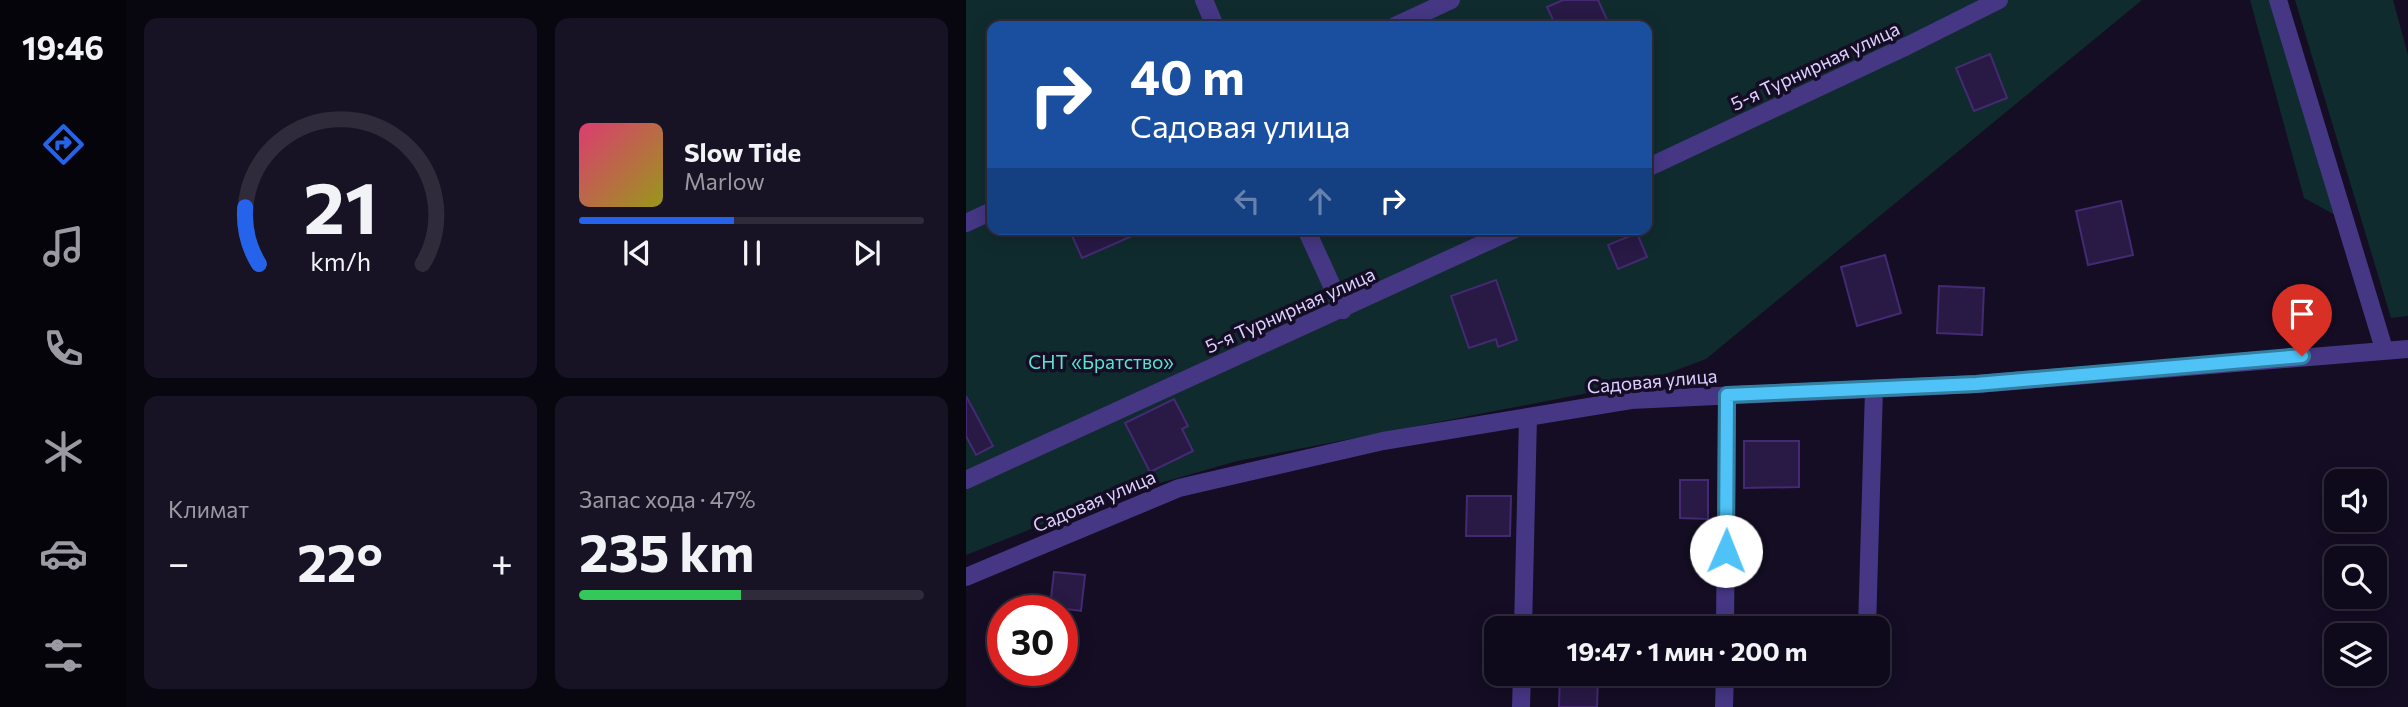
<!DOCTYPE html>
<html lang="ru">
<meta charset="utf-8">
<style>
:root{--surface:#0f0a1b;--page:#181324;--text:#f1f3f6;--muted:#9b9aa3;--line:#2f2b3a;--accent:#2563eb}
body{margin:0;font-family:Commissioner,sans-serif;background:var(--page);color:var(--text);height:100vh;display:flex;flex-direction:column;font-size:26px;white-space:nowrap}
*{box-sizing:border-box;margin:0}
p{font-size:23px;color:var(--muted)}
.icon{flex:none;width:38px;height:38px;fill:none;stroke:currentColor;stroke-width:2;stroke-linecap:round;stroke-linejoin:round}
.map{position:relative;flex:1;overflow:hidden}
.drawer{display:flex;flex-direction:column;gap:18px;padding:18px;background:#08060f;width:840px}
.drawer>*{flex:none}
.banner{position:absolute;left:21px;top:21px;width:665px;height:214px;border-radius:14px;box-shadow:0 4px 18px #0003,0 0 0 2px var(--line);background:#1a4fa0;color:#fff;overflow:hidden}
.buttons{position:absolute;left:1358px;top:469px;display:grid;gap:14px}
.buttons a{display:grid;place-items:center;width:63px;height:63px;border-radius:14px;background:var(--surface);box-shadow:0 4px 18px #0003,0 0 0 2px var(--line);font-size:35px}
.speed{position:absolute;left:21px;top:595px;display:flex;gap:14px;font-size:35px;font-weight:700;text-align:center}
.speed>*{display:grid;place-content:center;width:91px;height:91px;border-radius:50%;background:var(--surface);box-shadow:0 4px 18px #0003,0 0 0 2px var(--line);line-height:1}
.speed .limit{border:10px solid #d22;background:#fff;color:#111}
.pin{position:absolute;display:grid;place-items:center;width:60px;height:60px;color:#fff;margin:-72px -30px;border-radius:50% 50% 50% 0;rotate:-45deg;box-shadow:0 0 7px #0007}
.pin .icon{rotate:45deg}
.me{position:absolute;width:77px;margin:-38px;rotate:1deg;stroke-linejoin:round;filter:drop-shadow(0 0 5px #0008)}
.turn{display:flex;align-items:center;gap:24px;height:147px;padding:0 28px;font-size:32px}
.turn .icon{width:91px;height:91px;stroke-width:2.5}
.turn b{display:block;font-size:49px;line-height:60px}
.lanes{display:flex;align-items:center;height:66px;padding:0 28px;background:#0003;justify-content:center;gap:35px;direction:ltr}
.lanes .off{opacity:.35}
.big{font-size:52px;font-weight:700;line-height:1.1}
.drawer .widget{flex:1;display:flex;flex-direction:column;justify-content:center;gap:10px;min-width:0;padding:0 24px;border-radius:14px;background:var(--page)}
.drawer .dial{align-items:center;gap:0}
.dial svg{height:182px;overflow:visible;fill:none;stroke:var(--line);stroke-width:7;stroke-linecap:round;text-anchor:middle}
.dial text{fill:var(--text);stroke:none}
.song{display:flex;align-items:center;gap:21px}
.cover{width:84px;height:84px;border-radius:10px;background:linear-gradient(135deg,hsl(340 70% 55%),hsl(60 70% 35%))}
.played{height:7px;border-radius:4px;background:linear-gradient(90deg,var(--accent) 45%,var(--line) 45%)}
.keys{display:flex;justify-content:space-around;direction:ltr}
.heat{display:flex;justify-content:space-between;align-items:center;font-size:38px;direction:ltr}
.charge{height:10px;border-radius:5px;background:linear-gradient(90deg,#34c759 47%,var(--line) 0)}
.drawer .tiles{flex:1;display:grid;gap:18px;grid-template-columns:repeat(2,1fr)}
.trip{position:absolute;left:518px;top:616px;width:406px;height:70px;border-radius:14px;background:var(--surface);box-shadow:0 4px 18px #0003,0 0 0 2px var(--line);font-weight:700;line-height:70px;text-align:center}
main{display:flex;flex:1;min-height:0}
.menu{display:flex;flex-direction:column;width:126px;justify-content:space-around;align-items:center;background:#06040b;color:var(--muted)}
.menu .icon{width:49px;height:49px}
.menu .on{color:var(--accent)}
.menu b{font-size:32px;color:var(--text)}
.map>svg:first-child{display:block}
</style>
<main>
<nav class="menu">
<b>19:46</b>
<svg class="icon on" aria-label="directions" viewBox="0 0 24 24"><path d="M12 3l9 9-9 9-9-9zM9 14v-3h6M13 9l2 2-2 2"/></svg>
<svg class="icon" aria-label="music" viewBox="0 0 24 24"><path d="M9 18V5l10-2v13"/><circle cx="6" cy="18" r="3"/><circle cx="16" cy="16" r="3"/></svg>
<svg class="icon" aria-label="phone" viewBox="0 0 24 24"><path d="M5 4h4l2 5-3 2q2 4 5 5l2-3 5 2v4C11 20 4 13 5 4z"/></svg>
<svg class="icon" aria-label="climate" viewBox="0 0 24 24"><path d="M12 3v18M4 7l16 10M4 17L20 7"/></svg>
<svg class="icon" aria-label="car" viewBox="0 0 24 24"><path d="M5 17H2v-5l4-1 3-4h7l3 4 3 1v5h-3M9 17h6M6 11h13"/><circle cx="7" cy="17" r="2"/><circle cx="17" cy="17" r="2"/></svg>
<svg class="icon" aria-label="filters" viewBox="0 0 24 24"><path d="M4 7h16M4 17h16"/><circle cx="9" cy="7" r="2"/><circle cx="15" cy="17" r="2"/></svg>
</nav>
<section class="drawer">
<div class="tiles">
<div class="widget dial"><svg viewBox="0 0 100 80">
<path d="M14 69A42 42 0 1 1 86 69"/>
<path d="M14 69A42 42 0 0 1 8 44" stroke="#2563eb"/>
<text x="50" y="56" font-size="32" font-weight="700">21</text>
<text x="50" y="72" font-size="11">km/h</text>
</svg></div>
<div class="widget">
<div class="song"><i class="cover"></i><div><b>Slow Tide</b><p>Marlow</p></div></div>
<div class="played"></div>
<div class="keys"><svg class="icon" aria-label="previous" viewBox="0 0 24 24"><path d="M18 5L8 12l10 7zM5 5v14"/></svg><svg class="icon" aria-label="pause" viewBox="0 0 24 24"><path d="M8 5v14M16 5v14"/></svg><svg class="icon" aria-label="next" viewBox="0 0 24 24"><path d="M6 5l10 7-10 7zM19 5v14"/></svg></div>
</div>
<div class="widget"><p>Климат</p>
<div class="heat"><a>−</a><b class="big">22°</b><a>+</a></div>
</div>
<div class="widget"><p>Запас хода · 47%</p><b class="big">235 km</b><div class="charge"></div></div>
</div>
</section>
<div class="map">
<svg width="1442" height="707" viewBox="0 0 1442 707">
<rect width="100%" height="100%" fill="#140d24"/>
<!-- green -->
<path fill="#102b2e" fill-rule="evenodd" d="M0,0H1176L740,359L679,382L271,461L142,498L0,555ZM26,26H681V229H26Z
M1284,0H1307L1371,216L1338,198Z
M1329,0H1427L1442,55V316L1425,318Z"/>
<!-- building -->
<path fill="#281945" stroke="#432a72" stroke-width="2" d="M597,0H632L644,26H590L581,7Z
M1024,54L1041,98L1008,111L990,68Z
M1155,201L1167,255L1122,265L1110,211Z
M103,229H182L116,258Z
M671,233L681,257L652,269L642,245Z
M919,255L935,313L891,326L875,267Z
M530,280L551,340L532,347L530,339L503,348L485,296Z
M973,286L1018,288L1016,335L971,333Z
M0,396L27,446L10,455L0,436Z
M208,399L222,426L216,429L227,451L184,472L159,423Z
M778,441H833V487L778,488Z
M714,480H742V519L714,518Z
M501,496H545L544,536H500Z
M88,572L119,575L115,611L84,607Z
M594,674L632,676L631,707H593Z"/>
<g fill="none" stroke-linecap="round" stroke-linejoin="round">
<!-- minor -->
<path stroke="#453784" stroke-width="18" d="M238,0L249,26
M1312,0L1418,349
M429,26L485,0
M681,168L943,45L1033,0
M0,223L26,211
M340,229L377,310
M0,480L549,229
M0,577L213,488L417,441L665,400L1011,384L1442,349
M557,628L562,417
M759,628L761,395
M901,628L908,389
M555,707L556,674
M758,707L759,674"/>
</g>
<g fill="none" stroke-linecap="round" stroke-linejoin="round">
<!-- route casing -->
<g stroke="#337fa1" stroke-width="18">
<path id="route" d="M760,551L761,395L1010,384L1336,356"/>
</g>
<!-- route -->
<use href="#route" stroke="#4fc3f7" stroke-width="12"/>
</g>
<g text-anchor="middle" stroke-width="7" stroke-linejoin="round" paint-order="stroke">
<!-- street labels -->
<g font-size="19" fill="#dcd0ff" stroke="#140d24">
<text transform="translate(849 66) rotate(-25)" y="7">5-я Турнирная улица</text>
<text transform="translate(324 310) rotate(-24)" y="7">5-я Турнирная улица</text>
<text transform="translate(686 381) rotate(-5)" y="7">Садовая улица</text>
<text transform="translate(128 501) rotate(-23)" y="7">Садовая улица</text>
</g>
<!-- park labels -->
<g font-size="19" fill="#59e3d4" stroke="#140d24">
<text x="135" y="369">СНТ «Братство»</text>
</g>
</g>
</svg>
<div class="buttons">
<a><svg class="icon" aria-label="sound" viewBox="0 0 24 24"><path d="M4 9h4l5-4v14l-5-4H4zM17 9q2 3 0 6"/></svg></a>
<a><svg class="icon" aria-label="search" viewBox="0 0 24 24"><circle cx="10" cy="10" r="6"/><path d="M15 15l6 6"/></svg></a>
<a><svg class="icon" aria-label="layers" viewBox="0 0 24 24"><path d="M12 4l9 5-9 5-9-5zM3 14l9 5 9-5"/></svg></a>
</div>
<div class="speed"><div class="limit">30</div></div>
<div class="pin" style="left:1336px;top:356px;background:#d93025"><svg class="icon" aria-label="arrive" viewBox="0 0 24 24"><path d="M6 21V4h12l-3 4 3 4H6"/></svg></div>
<svg class="me" style="left:760px;top:551px" viewBox="-20 -20 40 40"><circle r="19" fill="#fff"/><path d="M0-13L10 11 0 6-10 11z" fill="#4fc3f7"/></svg>
<div class="trip">19:47 · 1 мин · 200 m</div>
<div class="banner">
<div class="turn"><svg class="icon" aria-label="right" viewBox="0 0 24 24"><path d="M7 20v-9h11M14 6l5 5-5 5"/></svg><div><b>40 m</b>Садовая улица</div></div>
<div class="lanes"><svg class="icon off" aria-label="left" viewBox="0 0 24 24"><path d="M17 20v-9H6M10 6l-5 5 5 5"/></svg><svg class="icon off" aria-label="ahead" viewBox="0 0 24 24"><path d="M12 20V5M6 11l6-6 6 6"/></svg><svg class="icon" aria-label="right" viewBox="0 0 24 24"><path d="M7 20v-9h11M14 6l5 5-5 5"/></svg></div>
</div>
</div>
</main>
